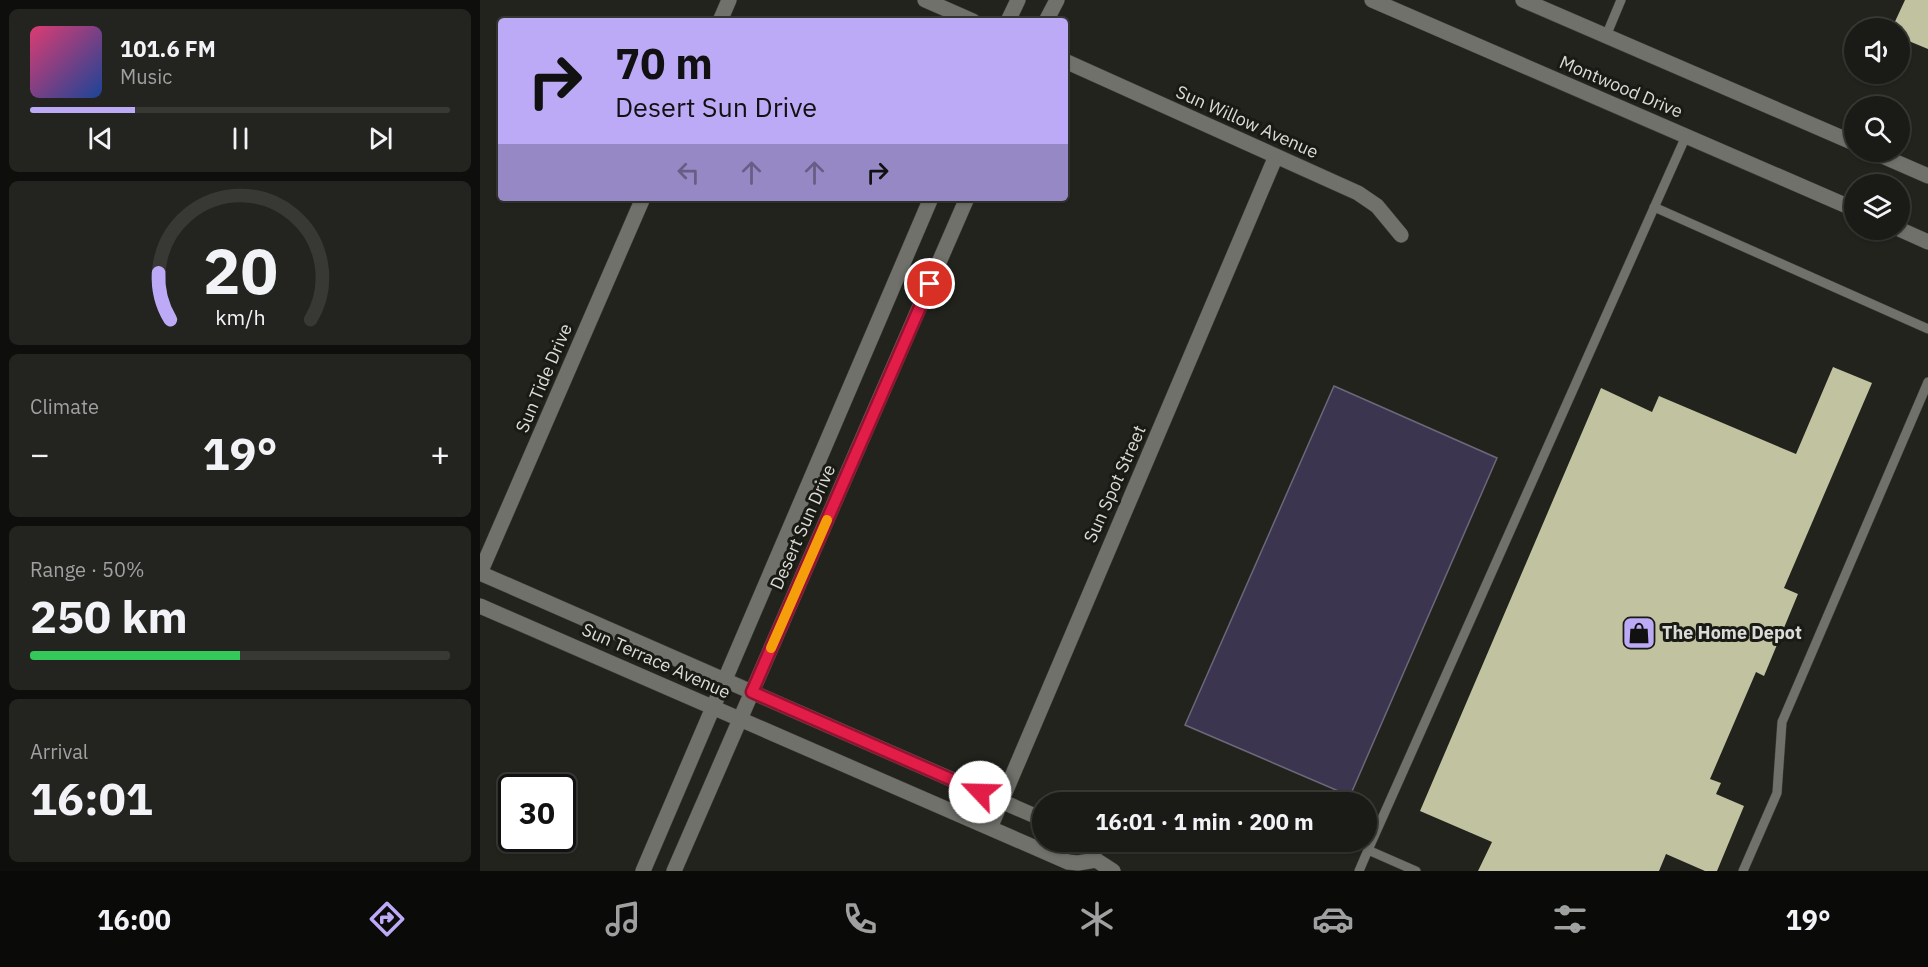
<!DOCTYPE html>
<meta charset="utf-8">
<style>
:root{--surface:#1a1a16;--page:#23231f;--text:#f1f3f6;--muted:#9fa1a1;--line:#383835;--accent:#bcaaf6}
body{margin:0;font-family:"IBM Plex Sans",sans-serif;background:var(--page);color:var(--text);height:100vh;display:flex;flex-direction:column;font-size:22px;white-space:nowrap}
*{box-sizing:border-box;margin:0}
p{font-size:20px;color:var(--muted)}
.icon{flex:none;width:33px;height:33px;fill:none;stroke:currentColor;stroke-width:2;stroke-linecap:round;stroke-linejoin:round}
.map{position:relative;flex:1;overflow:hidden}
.details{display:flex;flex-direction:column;gap:9px;padding:9px;background:#0e0e0c;width:480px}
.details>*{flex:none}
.guide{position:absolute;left:18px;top:18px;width:570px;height:183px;border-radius:6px;box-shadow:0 2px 4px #0004,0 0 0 2px var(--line);background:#bcaaf6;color:#111;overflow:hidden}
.controls{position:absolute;left:1364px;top:18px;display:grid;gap:12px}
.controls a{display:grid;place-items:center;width:66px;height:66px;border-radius:50%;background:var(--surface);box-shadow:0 2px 4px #0004,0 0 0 2px var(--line);font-size:30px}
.speed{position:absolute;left:18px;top:774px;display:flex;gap:12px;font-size:30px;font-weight:700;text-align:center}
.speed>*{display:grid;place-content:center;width:78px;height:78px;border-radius:50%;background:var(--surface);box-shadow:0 2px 4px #0004,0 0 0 2px var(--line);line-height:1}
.speed .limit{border:3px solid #111;border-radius:9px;background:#fff;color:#111}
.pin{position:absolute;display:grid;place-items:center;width:51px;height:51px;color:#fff;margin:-26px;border:3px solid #fff;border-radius:50%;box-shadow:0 2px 6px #0007}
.me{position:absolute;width:66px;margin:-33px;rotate:294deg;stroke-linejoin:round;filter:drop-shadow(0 0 4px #0008)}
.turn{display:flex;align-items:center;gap:21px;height:126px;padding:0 18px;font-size:27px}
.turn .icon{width:78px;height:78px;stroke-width:2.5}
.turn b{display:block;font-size:42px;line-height:51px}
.lanes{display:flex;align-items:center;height:57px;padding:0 18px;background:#0003;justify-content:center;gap:30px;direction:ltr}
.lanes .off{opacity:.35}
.big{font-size:45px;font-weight:800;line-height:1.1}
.details .widget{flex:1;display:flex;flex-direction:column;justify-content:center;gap:9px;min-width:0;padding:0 21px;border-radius:9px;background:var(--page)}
.details .dial{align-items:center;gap:0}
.dial svg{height:156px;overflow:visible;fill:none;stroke:var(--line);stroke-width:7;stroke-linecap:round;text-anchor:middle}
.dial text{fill:var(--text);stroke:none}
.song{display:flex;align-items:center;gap:18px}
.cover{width:72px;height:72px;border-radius:9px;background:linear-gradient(135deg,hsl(340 70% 55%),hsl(220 70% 35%))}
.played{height:6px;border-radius:3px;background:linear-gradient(90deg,var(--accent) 25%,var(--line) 25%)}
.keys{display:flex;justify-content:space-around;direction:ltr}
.heat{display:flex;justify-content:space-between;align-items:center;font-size:33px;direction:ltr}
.charge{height:9px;border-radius:4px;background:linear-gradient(90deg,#34c759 50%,var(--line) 0)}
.trip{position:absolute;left:552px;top:792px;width:345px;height:60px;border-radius:30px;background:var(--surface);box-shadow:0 2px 4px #0004,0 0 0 2px var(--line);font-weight:800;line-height:60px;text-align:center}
.tabs{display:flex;height:96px;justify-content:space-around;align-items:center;background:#0a0a09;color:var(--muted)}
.tabs .icon{width:42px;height:42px}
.tabs .active{color:var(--accent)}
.tabs b{font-size:27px;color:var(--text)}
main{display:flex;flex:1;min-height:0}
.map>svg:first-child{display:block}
</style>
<main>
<section class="details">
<div class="widget">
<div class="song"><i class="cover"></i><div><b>101.6 FM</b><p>Music</p></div></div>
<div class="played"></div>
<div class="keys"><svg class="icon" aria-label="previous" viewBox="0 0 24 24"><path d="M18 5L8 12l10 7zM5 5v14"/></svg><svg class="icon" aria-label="pause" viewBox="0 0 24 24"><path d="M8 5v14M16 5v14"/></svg><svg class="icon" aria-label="next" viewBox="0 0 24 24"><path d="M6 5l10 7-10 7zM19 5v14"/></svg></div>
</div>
<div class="widget dial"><svg viewBox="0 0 100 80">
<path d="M14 69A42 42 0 1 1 86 69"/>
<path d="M14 69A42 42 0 0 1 8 45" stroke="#bcaaf6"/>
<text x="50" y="56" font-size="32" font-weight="700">20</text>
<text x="50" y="72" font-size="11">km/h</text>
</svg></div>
<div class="widget"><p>Climate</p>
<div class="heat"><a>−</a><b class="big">19°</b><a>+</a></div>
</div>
<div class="widget"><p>Range · 50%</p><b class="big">250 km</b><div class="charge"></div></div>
<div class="widget"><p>Arrival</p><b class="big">16:01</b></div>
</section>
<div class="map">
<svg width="1448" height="871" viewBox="0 0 1448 871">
<rect width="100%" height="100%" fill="#23231e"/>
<!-- water -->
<path fill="#3c3550" stroke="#6c6779" stroke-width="1.5" d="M854,386L1017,458L870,796L705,725Z"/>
<!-- building -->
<path fill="#c0c2a0" d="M1425,0H1448V49L1419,37V28H1412Z
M1353,367L1392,383L1304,588L1318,594L1284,676L1276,672L1230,779L1241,783L1236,794L1264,806L1237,871H1225L1186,854L1179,871H998L1012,842L940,811L1121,388L1172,412L1179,396L1316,454Z"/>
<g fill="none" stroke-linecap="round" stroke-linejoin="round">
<!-- lane casing -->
<g stroke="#3e3e3a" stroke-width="10">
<path id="lane" d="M1126,36L1141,0
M1174,207L1448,329
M879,871L888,850
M936,871L888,850L1206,136
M1263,871L1297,793L1302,722L1448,382"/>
</g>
<!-- street casing -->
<g stroke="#3e3e3a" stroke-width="16">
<path id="street" d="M445,0L493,21
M240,21L249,0
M528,21L538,0
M566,21L577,0
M585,61L878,193L897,206L921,235
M0,573L562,819
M0,573L163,198
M0,606L588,862L598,863L616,860
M510,828C604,604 702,380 796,156
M608,842L616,860
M616,860L633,871
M163,871L451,198
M194,871L487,198"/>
</g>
<!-- secondary casing -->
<g stroke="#3e3e3a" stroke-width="16">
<path id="secondary" d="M892,0L1374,209
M1043,0L1374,143
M1393,152L1448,176
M1419,229L1448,242"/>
</g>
<!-- lane -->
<use href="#lane" stroke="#70716b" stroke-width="9"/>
<!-- street -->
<use href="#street" stroke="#70716b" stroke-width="15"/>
<!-- secondary -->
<use href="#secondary" stroke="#70716b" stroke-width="15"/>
</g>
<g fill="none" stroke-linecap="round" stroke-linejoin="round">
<!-- route casing -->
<g stroke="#92132f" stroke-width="15">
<path id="route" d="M450,284L272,692L500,792"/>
</g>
<!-- route -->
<use href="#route" stroke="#e11d48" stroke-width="10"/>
<!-- slow -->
<path stroke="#f59e0b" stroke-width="10" d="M291,648L347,520"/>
</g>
<!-- icons -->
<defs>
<g id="shop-square" transform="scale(1.725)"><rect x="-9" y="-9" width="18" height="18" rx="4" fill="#bcaaf6" stroke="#1a1a15"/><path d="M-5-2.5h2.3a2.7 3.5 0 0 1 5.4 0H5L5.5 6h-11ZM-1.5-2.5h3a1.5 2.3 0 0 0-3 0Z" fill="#111"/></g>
</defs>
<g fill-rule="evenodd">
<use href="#shop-square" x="1159" y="633"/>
</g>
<g text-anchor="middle" stroke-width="6" stroke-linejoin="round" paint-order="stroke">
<!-- street labels -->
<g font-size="18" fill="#dbdbd8" stroke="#1a1a15">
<text transform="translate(1141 87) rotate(23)" y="6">Montwood Drive</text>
<text transform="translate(767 122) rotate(24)" y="6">Sun Willow Avenue</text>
<text transform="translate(64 378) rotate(-67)" y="6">Sun Tide Drive</text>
<text transform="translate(635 484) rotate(-66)" y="6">Sun Spot Street</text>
<text transform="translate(323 527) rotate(-66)" y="6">Desert Sun Drive</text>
<text transform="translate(176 661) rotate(24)" y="6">Sun Terrace Avenue</text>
</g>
<!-- poi labels -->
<g font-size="18" font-weight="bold" fill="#dbdbd8" stroke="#1a1a15" text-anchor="start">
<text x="1182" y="639">The Home Depot</text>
</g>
</g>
</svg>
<div class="controls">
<a><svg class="icon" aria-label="sound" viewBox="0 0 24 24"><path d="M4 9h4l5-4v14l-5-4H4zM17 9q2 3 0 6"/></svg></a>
<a><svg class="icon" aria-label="search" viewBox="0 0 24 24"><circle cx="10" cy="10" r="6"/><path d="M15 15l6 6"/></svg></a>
<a><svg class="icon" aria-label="layers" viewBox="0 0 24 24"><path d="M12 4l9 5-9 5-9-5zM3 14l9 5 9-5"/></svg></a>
</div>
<div class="speed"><div class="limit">30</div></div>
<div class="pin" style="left:450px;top:284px;background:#d93025"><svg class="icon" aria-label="arrive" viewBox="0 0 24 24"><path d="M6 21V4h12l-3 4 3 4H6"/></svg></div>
<svg class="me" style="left:500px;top:792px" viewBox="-20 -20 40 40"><circle r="19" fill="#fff"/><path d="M0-13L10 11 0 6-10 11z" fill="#e11d48"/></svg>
<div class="trip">16:01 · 1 min · 200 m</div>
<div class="guide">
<div class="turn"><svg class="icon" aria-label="right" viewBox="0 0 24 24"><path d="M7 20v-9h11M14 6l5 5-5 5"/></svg><div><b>70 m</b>Desert Sun Drive</div></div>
<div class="lanes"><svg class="icon off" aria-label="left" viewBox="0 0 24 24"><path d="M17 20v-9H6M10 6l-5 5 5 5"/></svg><svg class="icon off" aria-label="ahead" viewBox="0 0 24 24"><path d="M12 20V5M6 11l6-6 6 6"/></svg><svg class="icon off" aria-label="ahead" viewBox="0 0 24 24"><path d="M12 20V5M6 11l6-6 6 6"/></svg><svg class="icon" aria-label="right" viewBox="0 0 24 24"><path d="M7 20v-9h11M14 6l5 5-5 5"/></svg></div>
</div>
</div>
</main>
<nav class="tabs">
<b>16:00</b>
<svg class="icon active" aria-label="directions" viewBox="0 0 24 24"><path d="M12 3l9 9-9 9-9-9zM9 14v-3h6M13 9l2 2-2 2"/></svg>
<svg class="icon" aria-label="music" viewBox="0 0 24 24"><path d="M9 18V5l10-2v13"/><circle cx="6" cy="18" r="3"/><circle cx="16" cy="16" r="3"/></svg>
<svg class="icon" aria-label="phone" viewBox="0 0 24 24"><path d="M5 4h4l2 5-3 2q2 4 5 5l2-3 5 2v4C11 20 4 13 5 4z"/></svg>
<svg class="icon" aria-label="climate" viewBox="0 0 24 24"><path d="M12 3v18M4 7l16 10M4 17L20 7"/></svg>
<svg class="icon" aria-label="car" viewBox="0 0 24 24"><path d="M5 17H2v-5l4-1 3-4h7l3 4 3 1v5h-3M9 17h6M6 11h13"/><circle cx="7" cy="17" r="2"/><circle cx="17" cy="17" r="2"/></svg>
<svg class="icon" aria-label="filters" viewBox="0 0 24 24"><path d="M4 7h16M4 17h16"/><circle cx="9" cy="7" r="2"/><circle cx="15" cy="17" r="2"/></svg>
<b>19°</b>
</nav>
